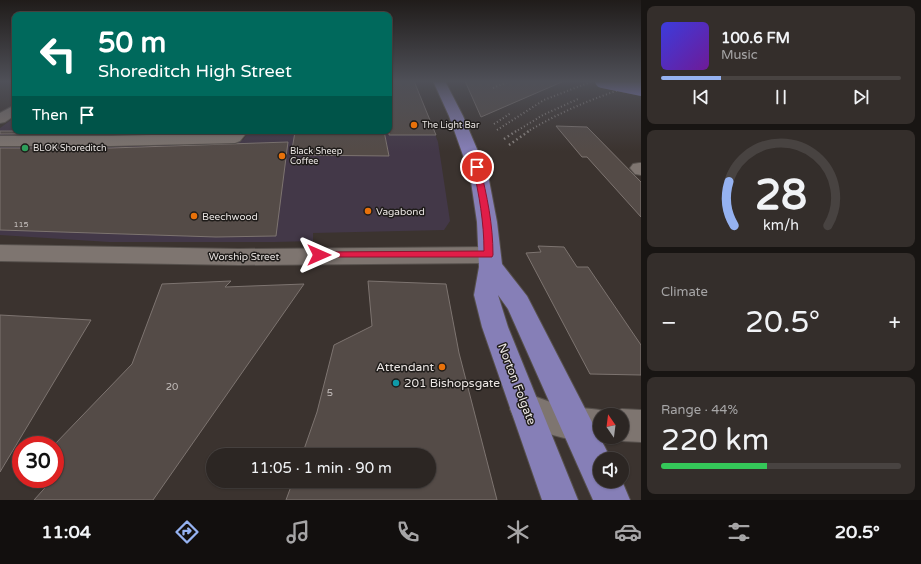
<!DOCTYPE html>
<meta charset="utf-8">
<style>
:root{--surface:#2c2623;--page:#342e2b;--text:#f1f3f6;--muted:#a6a5a6;--line:#484341;--accent:#95b2f1}
body{margin:0;font-family:"Varela Round",sans-serif;background:var(--page);color:var(--text);height:100vh;display:flex;flex-direction:column;font-size:15px;white-space:nowrap}
*{box-sizing:border-box;margin:0}
p{font-size:13px;color:var(--muted)}
.icon{flex:none;width:22px;height:22px;fill:none;stroke:currentColor;stroke-width:2;stroke-linecap:round;stroke-linejoin:round}
.map{position:relative;flex:1;overflow:hidden}
.details{display:flex;flex-direction:column;gap:6px;padding:6px;background:#181513;width:280px}
.details>*{flex:none}
.banner{position:absolute;left:12px;top:12px;width:380px;height:122px;border-radius:8px;box-shadow:0 1px 3px #0004,0 0 0 1px var(--line);background:#00695c;color:#fff;overflow:hidden}
.needle{width:26px;rotate:346deg}
.tools{position:absolute;left:593px;top:408px;display:grid;gap:8px}
.tools a{display:grid;place-items:center;width:36px;height:36px;border-radius:50%;background:var(--surface);box-shadow:0 1px 3px #0004,0 0 0 1px var(--line);font-size:20px}
.speed{position:absolute;left:12px;top:436px;display:flex;gap:8px;font-size:20px;font-weight:700;text-align:center}
.speed>*{display:grid;place-content:center;width:52px;height:52px;border-radius:50%;background:var(--surface);box-shadow:0 1px 3px #0004,0 0 0 1px var(--line);line-height:1}
.speed .limit{border:6px solid #d22;background:#fff;color:#111}
.pin{position:absolute;display:grid;place-items:center;width:34px;height:34px;color:#fff;margin:-17px;border:2px solid #fff;border-radius:50%;box-shadow:0 1px 4px #0007}
.me{position:absolute;width:44px;margin:-22px;rotate:90deg;stroke-linejoin:round;filter:drop-shadow(0 0 3px #0008)}
.turn{display:flex;align-items:center;gap:14px;height:84px;padding:0 20px;font-size:18px}
.turn .icon{width:52px;height:52px;stroke-width:2.5}
.turn b{display:block;font-size:28px;line-height:34px}
.then{display:flex;align-items:center;height:38px;padding:0 20px;background:#0003;gap:8px;font-size:15px}
.big{font-size:30px;font-weight:600;line-height:1.1}
.details .widget{flex:1;display:flex;flex-direction:column;justify-content:center;gap:6px;min-width:0;padding:0 14px;border-radius:8px;background:var(--page)}
.details .dial{align-items:center;gap:0}
.dial svg{height:104px;overflow:visible;fill:none;stroke:var(--line);stroke-width:7;stroke-linecap:round;text-anchor:middle}
.dial text{fill:var(--text);stroke:none}
.song{display:flex;align-items:center;gap:12px}
.cover{width:48px;height:48px;border-radius:6px;background:linear-gradient(135deg,hsl(240 70% 55%),hsl(280 70% 35%))}
.played{height:4px;border-radius:2px;background:linear-gradient(90deg,var(--accent) 25%,var(--line) 25%)}
.keys{display:flex;justify-content:space-around;direction:ltr}
.heat{display:flex;justify-content:space-between;align-items:center;font-size:22px;direction:ltr}
.charge{height:6px;border-radius:3px;background:linear-gradient(90deg,#34c759 44%,var(--line) 0)}
.trip{position:absolute;left:206px;top:448px;width:230px;height:40px;border-radius:20px;background:var(--surface);box-shadow:0 1px 3px #0004,0 0 0 1px var(--line);font-weight:600;line-height:40px;text-align:center}
.tabs{display:flex;height:64px;justify-content:space-around;align-items:center;background:#120f0e;color:var(--muted)}
.tabs .icon{width:28px;height:28px}
.tabs .selected{color:var(--accent)}
.tabs b{font-size:18px;color:var(--text)}
main{display:flex;flex:1;min-height:0}
.map>svg:first-child{display:block}
</style>
<main>
<div class="map">
<svg width="641" height="500" viewBox="0 0 641 500">
<rect width="100%" height="100%" fill="#3b332f"/>
<!-- commercial -->
<path fill="#433848" d="M427,113L438,142L450,221L444,230L313,233V241L275,242H109L0,235V145H90L243,140L249,131H389Z
M15,117V131H99L0,135V128Z"/>
<!-- building -->
<path fill="#544b47" stroke="#7d7470" d="M389,81H414L436,135H389Z
M465,81H564L481,117Z
M556,126L587,127L641,182V217L587,157H582Z
M0,131H163V133L0,134Z
M313,131H384L389,156L291,155L295,132Z
M288,142L276,236L216,237L0,230V148H111Z
M538,246L564,247L577,267H588L641,345V375L590,374L526,253L541,252Z
M231,281L225,287L304,284L153,500H34L52,480L51,479H55L54,445L132,364L162,284Z
M368,281L446,284L459,353L497,500H286L293,481H429V455H302L317,412L334,345L372,326Z
M0,315L91,320L0,472Z"/>
<g fill="none" stroke-linecap="round" stroke-linejoin="round">
<!-- street casing -->
<g stroke="#56504c" stroke-width="2">
<path id="street" d="M233,131H248L240,141L235,143L111,146H0V136H111L231,133Z
M639,163H641V175L635,174L630,168L633,164Z
M0,245L239,249L489,247L497,249L500,255L497,261L489,263L239,265L0,261Z
M526,393C541,399 555,404 571,407C585,409 598,408 611,413L622,409L641,410V442L622,441L612,437H622V415H600V437H610C582,449 542,432 515,420L510,409L515,398Z"/>
</g>
<!-- secondary casing -->
<g stroke="#56504c" stroke-width="2">
<path id="secondary" d="M15,105V115L5,122L0,123V113Z"/>
</g>
<!-- primary casing -->
<g stroke="#56504c" stroke-width="2">
<path id="primary" d="M433,81H445L463,116L488,175L497,222L502,264L527,296L611,459H600V481H622L630,500H593L508,309L498,295L508,327L578,500H542L482,327L474,295L479,267L477,222L470,175L449,116Z"/>
</g>
<!-- street -->
<use href="#street" fill="#7e7570" fill-rule="evenodd"/>
<!-- secondary -->
<use href="#secondary" fill="#7e7570" fill-rule="evenodd"/>
<!-- primary -->
<use href="#primary" fill="#867fb7" fill-rule="evenodd"/>
<!-- rail-far1 -->
<path stroke="#8a8480" stroke-width="2" stroke-dasharray="1 2.5" stroke-linecap="butt" d="M493,88L510,81
M494,124L511,113
M497,130L544,100L593,81
M515,132L543,115L578,99
M527,132C563,110 601,95 641,83"/>
<!-- rail -->
<path stroke="#8a8480" stroke-width="2.5" stroke-dasharray="1.5 3" stroke-linecap="butt" d="M504,139L516,131
M509,145L529,131"/>
<!-- highway-bridge casing -->
<g stroke="#56504c" stroke-width="14" stroke-linecap="butt">
<path id="highway-bridge" d="M602,81L641,89"/>
</g>
<!-- highway-bridge -->
<use href="#highway-bridge" stroke="#8c86e6" stroke-width="14"/>
</g>
<!-- sky -->
<linearGradient id="sky" x2="0" y2="1"><stop stop-color="#201c1a"/><stop offset="0.54" stop-color="#4f5058"/><stop offset="1" stop-color="#4f5058" stop-opacity="0"/></linearGradient>
<rect width="641" height="151" fill="url(#sky)"/>
<!-- route -->
<path fill="#e11d48" stroke="#92132f" d="M474,165H479L480,167C487,196 493,224 493,255L492,257H315L314,255L319,252L484,251C484,222 479,195 473,167Z"/>
<!-- markers -->
<g fill="#e8710a" stroke="#1f1c1a" stroke-width="1.5">
<circle cx="414" cy="125" r="4"/>
<circle cx="282" cy="156" r="4"/>
<circle cx="368" cy="211" r="4"/>
<circle cx="194" cy="216" r="4"/>
<circle cx="442" cy="367" r="4"/>
</g>
<circle fill="#2e9e5b" stroke="#1f1c1a" stroke-width="1.5" cx="25" cy="148" r="4"/>
<circle fill="#0f9aa8" stroke="#1f1c1a" stroke-width="1.5" cx="396" cy="383" r="4"/>
<g text-anchor="middle" stroke-width="3" stroke-linejoin="round" paint-order="stroke">
<!-- number labels -->
<g font-size="8" fill="#c5bfbd">
<text x="21" y="227">115</text>
</g>
<!-- far-poi labels -->
<g font-size="9" fill="#ebe6e4" stroke="#1f1c1a" text-anchor="start">
<text x="422" y="128">The Light Bar</text>
<text x="33" y="151">BLOK Shoreditch</text>
<text x="290" y="154">Black Sheep<tspan x="290" dy="10">Coffee</tspan></text>
</g>
<!-- poi labels -->
<g font-size="10" fill="#ebe6e4" stroke="#1f1c1a" text-anchor="start">
<text x="376" y="215">Vagabond</text>
<text x="202" y="220">Beechwood</text>
</g>
<!-- street labels -->
<g font-size="10" fill="#ebe6e4" stroke="#1f1c1a">
<text x="244" y="260">Worship Street</text>
</g>
<!-- near-number labels -->
<g font-size="10" fill="#c5bfbd">
<text x="172" y="390">20</text>
<text x="330" y="396">5</text>
</g>
<!-- near-poi labels -->
<g font-size="12" fill="#ebe6e4" stroke="#1f1c1a" text-anchor="end">
<text x="434" y="371">Attendant</text>
<text x="404" y="387" text-anchor="start">201 Bishopsgate</text>
</g>
<!-- near-street labels -->
<g font-size="12" fill="#ebe6e4" stroke="#1f1c1a">
<text transform="translate(517 384) rotate(69)" y="4">Norton Folgate</text>
</g>
</g>
</svg>
<div class="tools">
<a><svg class="needle" viewBox="-14 -14 28 28"><path d="M0-13l5 13h-10z" fill="#e53935"/><path d="M0 13l5-13h-10z" fill="#a6a5a6"/></svg></a>
<a><svg class="icon" aria-label="sound" viewBox="0 0 24 24"><path d="M4 9h4l5-4v14l-5-4H4zM17 9q2 3 0 6"/></svg></a>
</div>
<div class="speed"><div class="limit">30</div></div>
<div class="pin" style="left:477px;top:167px;background:#d93025"><svg class="icon" aria-label="arrive" viewBox="0 0 24 24"><path d="M6 21V4h12l-3 4 3 4H6"/></svg></div>
<svg class="me" style="left:319px;top:255px" viewBox="-20 -20 40 40"><path d="M0-17L14 15 0 8-14 15z" fill="#e11d48" stroke="#fff" stroke-width="4"/></svg>
<div class="trip">11:05 · 1 min · 90 m</div>
<div class="banner">
<div class="turn"><svg class="icon" aria-label="left" viewBox="0 0 24 24"><path d="M17 20v-9H6M10 6l-5 5 5 5"/></svg><div><b>50 m</b>Shoreditch High Street</div></div>
<div class="then">Then<svg class="icon" aria-label="arrive" viewBox="0 0 24 24"><path d="M6 21V4h12l-3 4 3 4H6"/></svg></div>
</div>
</div>
<section class="details">
<div class="widget">
<div class="song"><i class="cover"></i><div><b>100.6 FM</b><p>Music</p></div></div>
<div class="played"></div>
<div class="keys"><svg class="icon" aria-label="previous" viewBox="0 0 24 24"><path d="M18 5L8 12l10 7zM5 5v14"/></svg><svg class="icon" aria-label="pause" viewBox="0 0 24 24"><path d="M8 5v14M16 5v14"/></svg><svg class="icon" aria-label="next" viewBox="0 0 24 24"><path d="M6 5l10 7-10 7zM19 5v14"/></svg></div>
</div>
<div class="widget dial"><svg viewBox="0 0 100 80">
<path d="M14 69A42 42 0 1 1 86 69"/>
<path d="M14 69A42 42 0 0 1 10 35" stroke="#95b2f1"/>
<text x="50" y="56" font-size="32" font-weight="700">28</text>
<text x="50" y="72" font-size="11">km/h</text>
</svg></div>
<div class="widget"><p>Climate</p>
<div class="heat"><a>−</a><b class="big">20.5°</b><a>+</a></div>
</div>
<div class="widget"><p>Range · 44%</p><b class="big">220 km</b><div class="charge"></div></div>
</section>
</main>
<nav class="tabs">
<b>11:04</b>
<svg class="icon selected" aria-label="directions" viewBox="0 0 24 24"><path d="M12 3l9 9-9 9-9-9zM9 14v-3h6M13 9l2 2-2 2"/></svg>
<svg class="icon" aria-label="music" viewBox="0 0 24 24"><path d="M9 18V5l10-2v13"/><circle cx="6" cy="18" r="3"/><circle cx="16" cy="16" r="3"/></svg>
<svg class="icon" aria-label="phone" viewBox="0 0 24 24"><path d="M5 4h4l2 5-3 2q2 4 5 5l2-3 5 2v4C11 20 4 13 5 4z"/></svg>
<svg class="icon" aria-label="climate" viewBox="0 0 24 24"><path d="M12 3v18M4 7l16 10M4 17L20 7"/></svg>
<svg class="icon" aria-label="car" viewBox="0 0 24 24"><path d="M5 17H2v-5l4-1 3-4h7l3 4 3 1v5h-3M9 17h6M6 11h13"/><circle cx="7" cy="17" r="2"/><circle cx="17" cy="17" r="2"/></svg>
<svg class="icon" aria-label="filters" viewBox="0 0 24 24"><path d="M4 7h16M4 17h16"/><circle cx="9" cy="7" r="2"/><circle cx="15" cy="17" r="2"/></svg>
<b>20.5°</b>
</nav>
